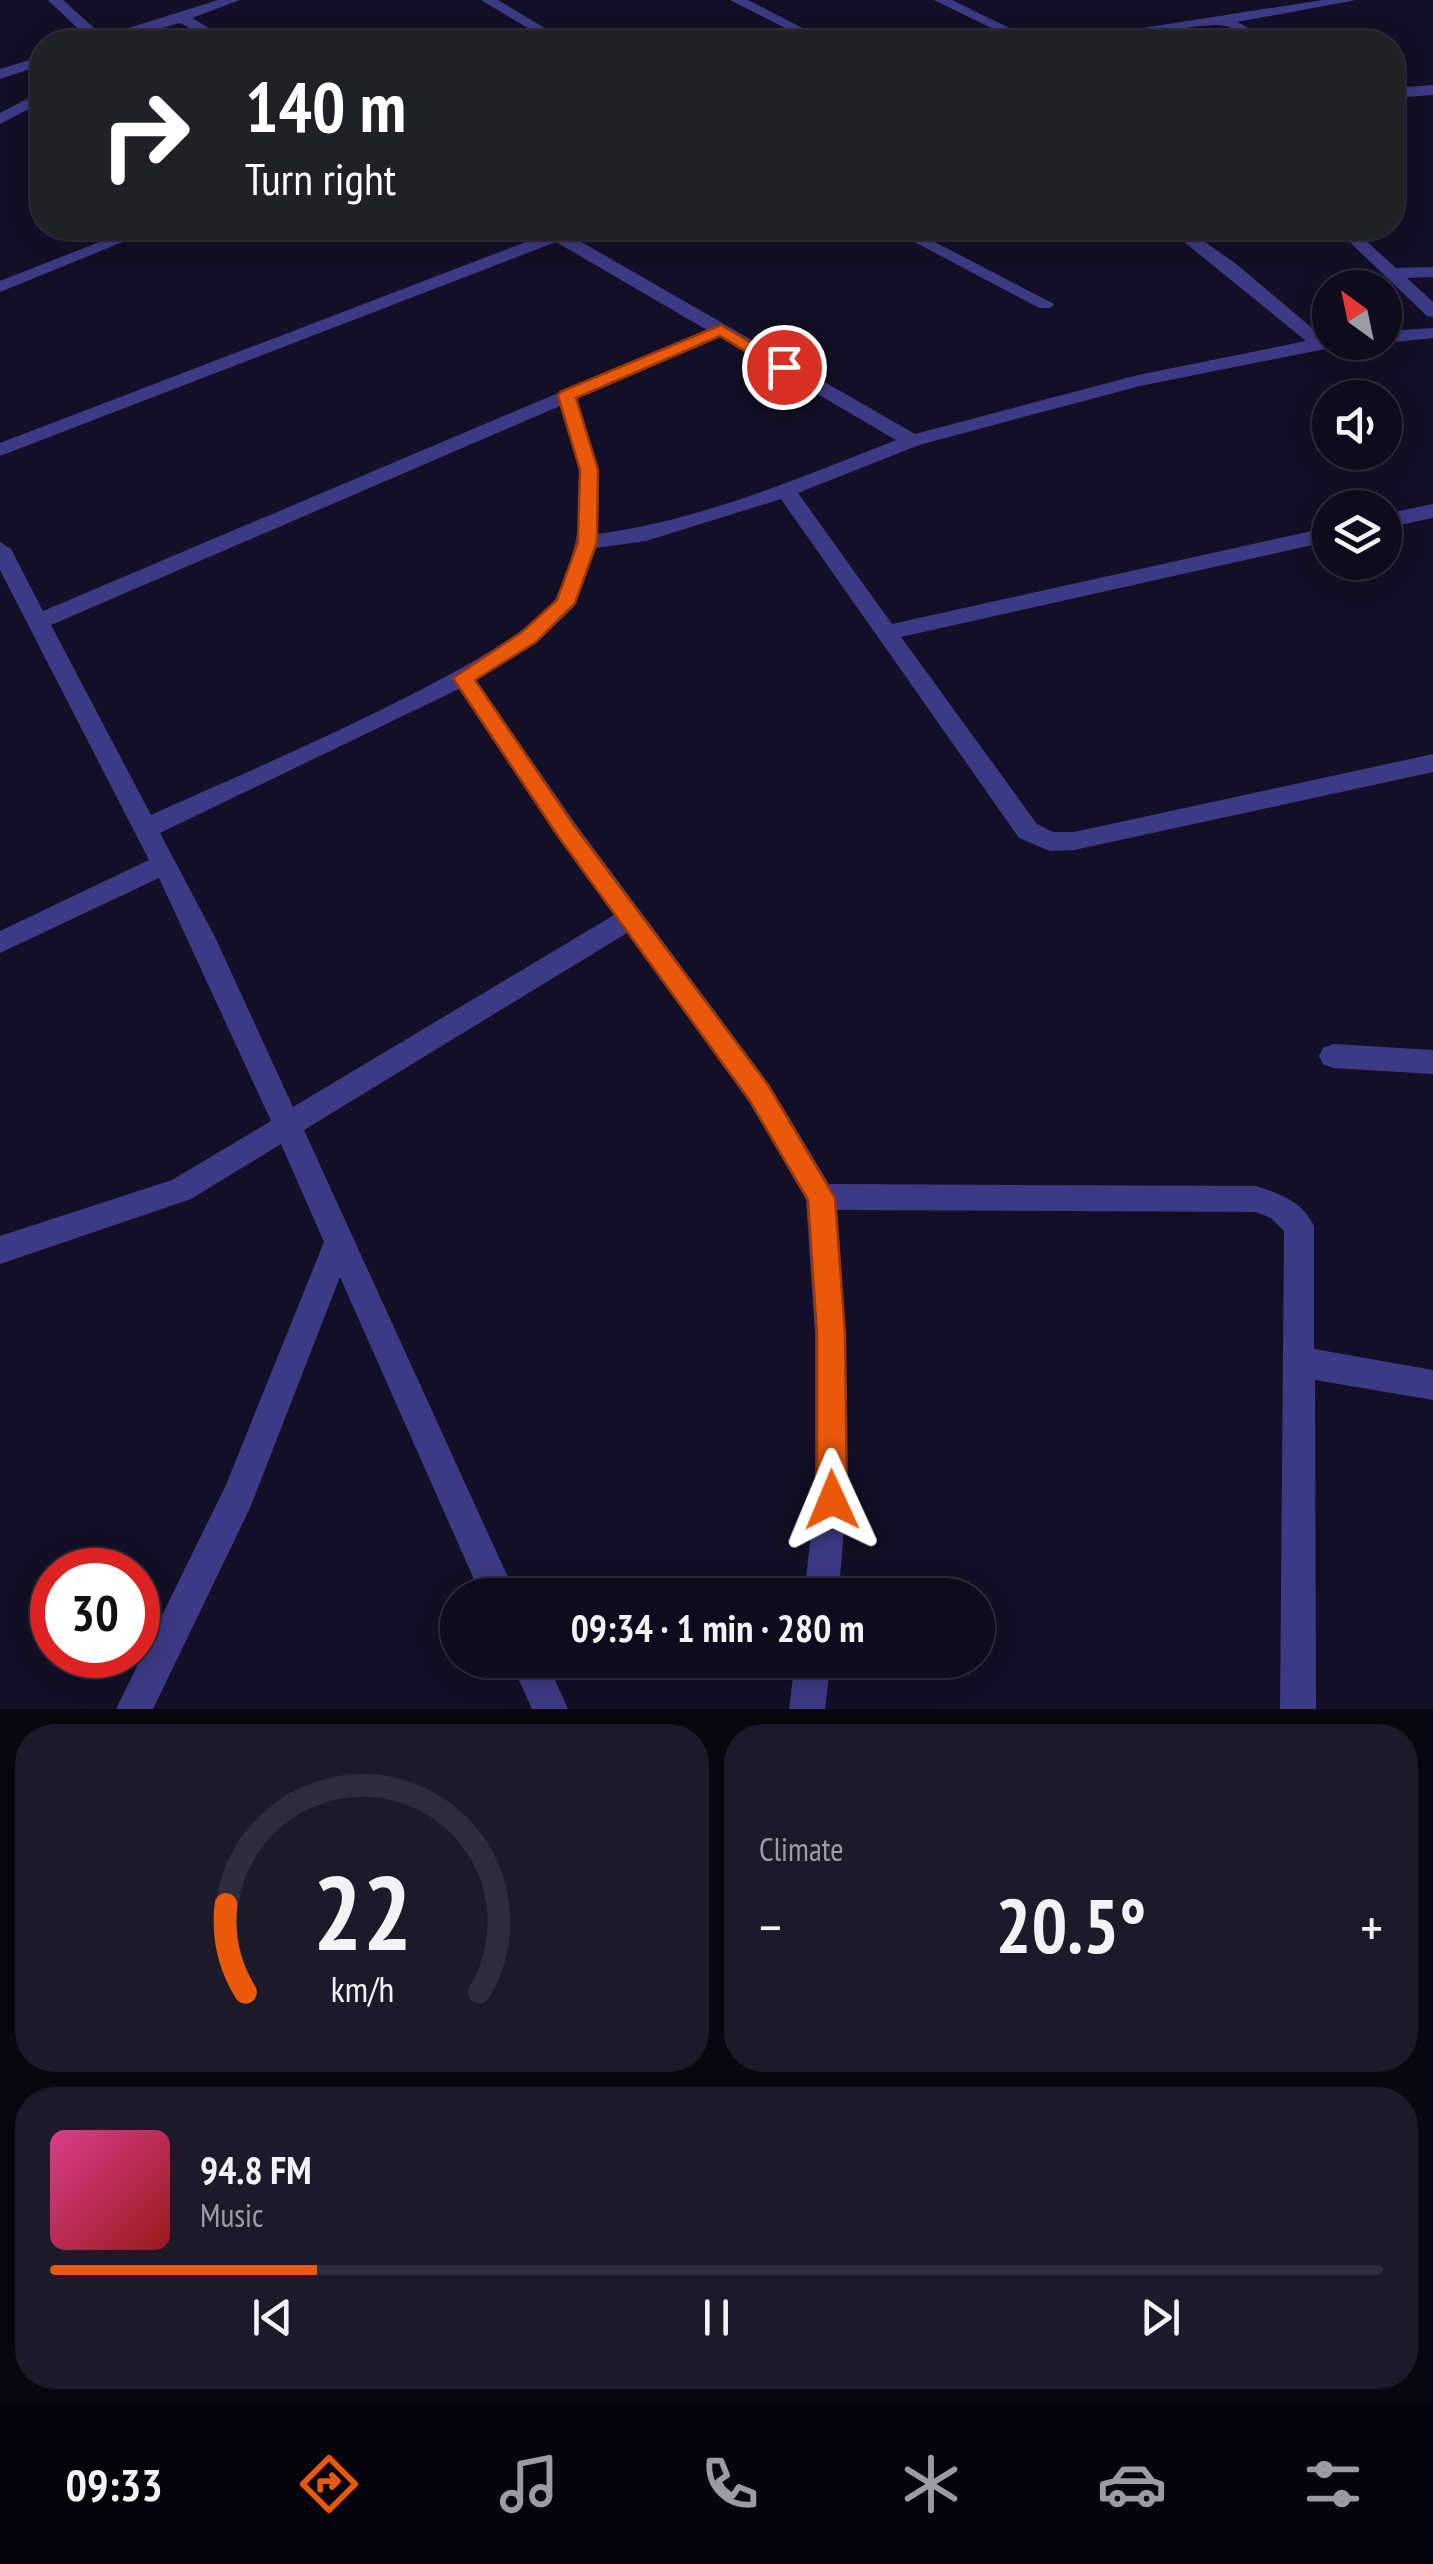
<!DOCTYPE html>
<meta charset="utf-8">
<style>
:root{--surface:#0e0b1c;--page:#1c1929;--text:#f1f3f6;--muted:#9b9ba3;--line:#2e2b3b;--accent:#ea580c}
body{margin:0;font-family:"PT Sans Narrow",sans-serif;background:var(--page);color:var(--text);height:100vh;display:flex;flex-direction:column;font-size:38px;white-space:nowrap}
*{box-sizing:border-box;margin:0}
p{font-size:32px;color:var(--muted)}
.icon{flex:none;width:55px;height:55px;fill:none;stroke:currentColor;stroke-width:2;stroke-linecap:round;stroke-linejoin:round}
.map{position:relative;height:1709px;overflow:hidden}
.panel{display:flex;flex-direction:column;gap:15px;padding:15px;background:#08060f;flex:1}
.panel>*{flex:none}
.guide{position:absolute;left:30px;top:30px;width:1375px;height:210px;border-radius:40px;box-shadow:0 5px 25px #0003,0 0 0 2px var(--line);background:#202124;color:#fff;overflow:hidden}
.needle{width:65px;rotate:327deg}
.controls{position:absolute;left:1312px;top:270px;display:grid;gap:20px}
.controls a{display:grid;place-items:center;width:90px;height:90px;border-radius:50%;background:var(--surface);box-shadow:0 5px 25px #0003,0 0 0 2px var(--line);font-size:50px}
.speed{position:absolute;left:30px;top:1548px;display:flex;gap:20px;font-size:50px;font-weight:700;text-align:center}
.speed>*{display:grid;place-content:center;width:130px;height:130px;border-radius:50%;background:var(--surface);box-shadow:0 5px 25px #0003,0 0 0 2px var(--line);line-height:1}
.speed .limit{border:15px solid #d22;background:#fff;color:#111}
.pin{position:absolute;display:grid;place-items:center;width:85px;height:85px;color:#fff;margin:-42px;border:5px solid #fff;border-radius:50%;box-shadow:0 2px 10px #0007}
.me{position:absolute;width:110px;margin:-55px;rotate:359deg;stroke-linejoin:round;filter:drop-shadow(0 0 8px #0008)}
.turn{display:flex;align-items:center;gap:35px;height:210px;padding:0 50px;font-size:45px}
.turn .icon{width:130px;height:130px;stroke-width:2.5}
.turn b{display:block;font-size:70px;line-height:85px}
.big{font-size:75px;font-weight:800;line-height:1.1}
.panel .card{flex:1;display:flex;flex-direction:column;justify-content:center;gap:15px;min-width:0;padding:0 35px;border-radius:40px;background:var(--page)}
.panel .dial{align-items:center;gap:0}
.dial svg{height:260px;overflow:visible;fill:none;stroke:var(--line);stroke-width:7;stroke-linecap:round;text-anchor:middle}
.dial text{fill:var(--text);stroke:none}
.song{display:flex;align-items:center;gap:30px}
.cover{width:120px;height:120px;border-radius:15px;background:linear-gradient(135deg,hsl(330 70% 55%),hsl(0 70% 35%))}
.played{height:10px;border-radius:5px;background:linear-gradient(90deg,var(--accent) 20%,var(--line) 20%)}
.keys{display:flex;justify-content:space-around;direction:ltr}
.heat{display:flex;justify-content:space-between;align-items:center;font-size:55px;direction:ltr}
.panel .tiles{flex:1;display:grid;gap:15px;grid-template-columns:1fr 1fr}
.card:last-child{grid-column:span 2}
.trip{position:absolute;left:440px;top:1578px;width:555px;height:100px;border-radius:50px;background:var(--surface);box-shadow:0 5px 25px #0003,0 0 0 2px var(--line);font-weight:800;line-height:100px;text-align:center}
.tab-bar{display:flex;height:160px;justify-content:space-around;align-items:center;background:#06040b;color:var(--muted)}
.tab-bar .icon{width:70px;height:70px}
.tab-bar .current{color:var(--accent)}
.tab-bar b{font-size:45px;color:var(--text)}
.map>svg:first-child{display:block}
</style>
<div class="map">
<svg width="1433" height="1709" viewBox="0 0 1433 1709">
<rect width="100%" height="100%" fill="#130f26"/>
<g fill="none" stroke-linecap="round" stroke-linejoin="round">
<!-- street -->
<path fill="#3d3a85" fill-rule="evenodd" d="M48,0H63L103,36L218,0H240L192,18L232,42H215L180,23L112,42H92Z
M481,0H498L568,42H551Z
M730,0H748L830,42H813Z
M934,0H952L1038,42H1020Z
M1322,0H1356L1237,22L1275,42C1253,42 1235,24 1215,25C1167,27 1120,45 1072,42L1079,38Z
M42,56V65L0,79V69Z
M1433,85V95L1392,98V88Z
M42,91V102L0,124V113Z
M135,228H157L0,292V281Z
M541,228H585L571,236L915,434L1138,375L1306,341L1167,228H1185L1235,263L1324,338L1330,336V342H1339L1330,348L1140,386L919,445L798,493L892,624L1330,527V541L901,637L1037,824L1053,832H1074L1433,754V772L1074,850L1050,851L1019,838L781,499L646,541L596,548L573,608L537,642L476,680L575,823L769,1084L829,1184L1256,1186C1280,1194 1302,1201 1314,1226V1349L1433,1370V1400L1315,1380L1316,1709H1280L1284,1231L1271,1218L1256,1212L837,1210C847,1343 853,1463 838,1595H804L815,1500V1334L806,1199L749,1102L627,933L304,1130L516,1595H481L340,1277L250,1508L153,1709H116L226,1485L324,1242L281,1144L191,1199L0,1264V1236L172,1180L271,1121L159,878L0,953V931L149,860L0,570V542L11,549L43,611L707,330L556,242L0,456V443L544,235ZM720,337L896,440C800,478 701,520 598,534L599,470L576,399ZM560,406C566,427 577,450 579,472C583,512 576,561 556,597C524,657 227,780 151,815L51,625ZM459,689L614,915L293,1107L215,937L160,833Z
M888,228H908L1054,304L1051,308H1039Z
M1335,228H1352L1396,268L1433,267V277L1407,278L1433,302V317L1427,316Z
M1433,328V338L1385,343V331Z
M1433,504V518L1385,528V514Z
M1333,1044L1433,1050V1074L1333,1068L1323,1064L1319,1056L1323,1048Z
M510,1660H546L568,1709H532Z
M795,1660H831L825,1709H789Z"/>
</g>
<!-- route -->
<path fill="#ea580c" stroke="#983908" stroke-width="2.5" d="M721,325L793,367L778,371L720,336L576,398L598,470L597,542L575,603L536,642L475,680L573,824L768,1085L835,1198L845,1334L847,1500L843,1511L832,1515L822,1511L817,1500V1334L808,1200L750,1101L558,836L453,678L522,632L557,600L578,542L580,470L558,396L560,392Z"/>
</svg>
<div class="controls">
<a><svg class="needle" viewBox="-14 -14 28 28"><path d="M0-13l5 13h-10z" fill="#e53935"/><path d="M0 13l5-13h-10z" fill="#9b9ba3"/></svg></a>
<a><svg class="icon" aria-label="sound" viewBox="0 0 24 24"><path d="M4 9h4l5-4v14l-5-4H4zM17 9q2 3 0 6"/></svg></a>
<a><svg class="icon" aria-label="layers" viewBox="0 0 24 24"><path d="M12 4l9 5-9 5-9-5zM3 14l9 5 9-5"/></svg></a>
</div>
<div class="speed"><div class="limit">30</div></div>
<div class="pin" style="left:784px;top:367px;background:#d93025"><svg class="icon" aria-label="arrive" viewBox="0 0 24 24"><path d="M6 21V4h12l-3 4 3 4H6"/></svg></div>
<svg class="me" style="left:832px;top:1500px" viewBox="-20 -20 40 40"><path d="M0-17L14 15 0 8-14 15z" fill="#ea580c" stroke="#fff" stroke-width="4"/></svg>
<div class="trip">09:34 · 1 min · 280 m</div>
<div class="guide">
<div class="turn"><svg class="icon" aria-label="right" viewBox="0 0 24 24"><path d="M7 20v-9h11M14 6l5 5-5 5"/></svg><div><b>140 m</b>Turn right</div></div>
</div>
</div>
<section class="panel">
<div class="tiles">
<div class="card dial"><svg viewBox="0 0 100 80">
<path d="M14 69A42 42 0 1 1 86 69"/>
<path d="M14 69A42 42 0 0 1 8 42" stroke="#ea580c"/>
<text x="50" y="56" font-size="32" font-weight="700">22</text>
<text x="50" y="72" font-size="11">km/h</text>
</svg></div>
<div class="card"><p>Climate</p>
<div class="heat"><a>−</a><b class="big">20.5°</b><a>+</a></div>
</div>
<div class="card">
<div class="song"><i class="cover"></i><div><b>94.8 FM</b><p>Music</p></div></div>
<div class="played"></div>
<div class="keys"><svg class="icon" aria-label="previous" viewBox="0 0 24 24"><path d="M18 5L8 12l10 7zM5 5v14"/></svg><svg class="icon" aria-label="pause" viewBox="0 0 24 24"><path d="M8 5v14M16 5v14"/></svg><svg class="icon" aria-label="next" viewBox="0 0 24 24"><path d="M6 5l10 7-10 7zM19 5v14"/></svg></div>
</div>
</div>
</section>
<nav class="tab-bar">
<b>09:33</b>
<svg class="icon current" aria-label="directions" viewBox="0 0 24 24"><path d="M12 3l9 9-9 9-9-9zM9 14v-3h6M13 9l2 2-2 2"/></svg>
<svg class="icon" aria-label="music" viewBox="0 0 24 24"><path d="M9 18V5l10-2v13"/><circle cx="6" cy="18" r="3"/><circle cx="16" cy="16" r="3"/></svg>
<svg class="icon" aria-label="phone" viewBox="0 0 24 24"><path d="M5 4h4l2 5-3 2q2 4 5 5l2-3 5 2v4C11 20 4 13 5 4z"/></svg>
<svg class="icon" aria-label="climate" viewBox="0 0 24 24"><path d="M12 3v18M4 7l16 10M4 17L20 7"/></svg>
<svg class="icon" aria-label="car" viewBox="0 0 24 24"><path d="M5 17H2v-5l4-1 3-4h7l3 4 3 1v5h-3M9 17h6M6 11h13"/><circle cx="7" cy="17" r="2"/><circle cx="17" cy="17" r="2"/></svg>
<svg class="icon" aria-label="filters" viewBox="0 0 24 24"><path d="M4 7h16M4 17h16"/><circle cx="9" cy="7" r="2"/><circle cx="15" cy="17" r="2"/></svg>
</nav>
